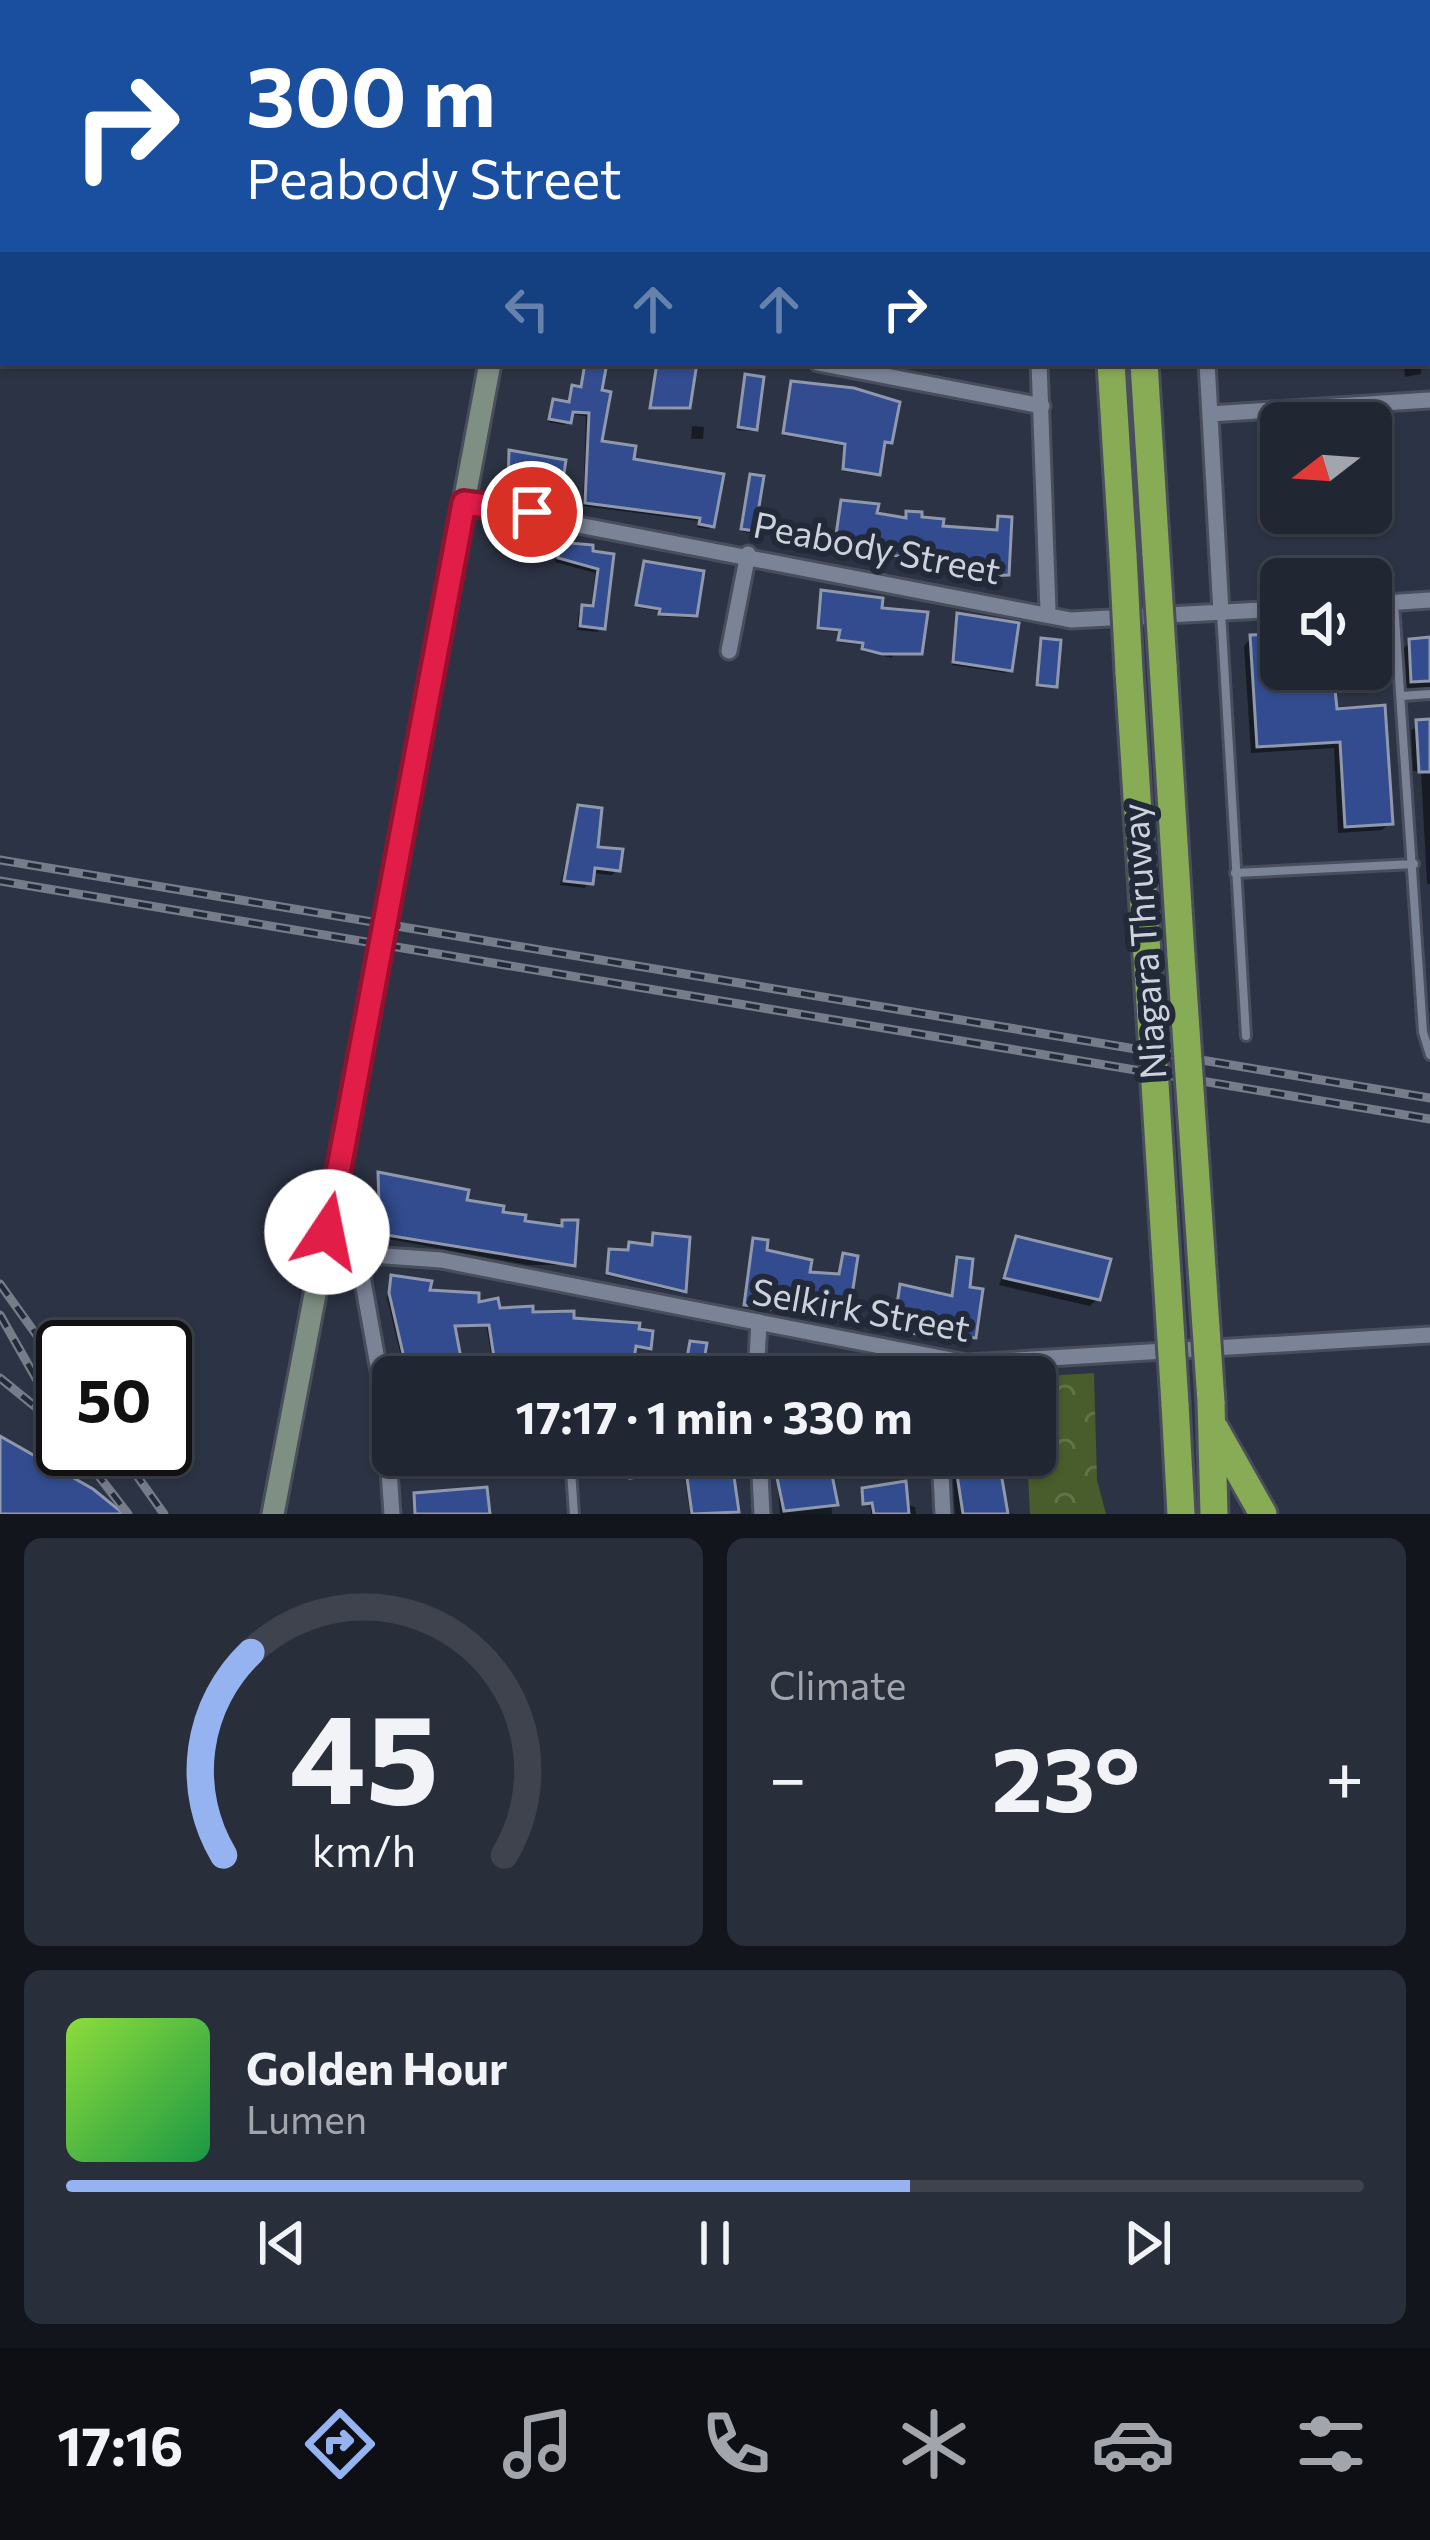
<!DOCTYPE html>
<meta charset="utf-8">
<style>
:root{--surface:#212633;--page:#292e3b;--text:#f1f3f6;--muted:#a2a5ac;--line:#3e434e;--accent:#95b2f1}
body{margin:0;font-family:Commissioner,sans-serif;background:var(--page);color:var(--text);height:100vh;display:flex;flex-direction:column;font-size:45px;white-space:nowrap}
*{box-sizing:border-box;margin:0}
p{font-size:39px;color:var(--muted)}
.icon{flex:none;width:66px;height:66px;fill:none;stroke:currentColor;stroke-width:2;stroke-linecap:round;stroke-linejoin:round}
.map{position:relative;height:1514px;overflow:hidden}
.details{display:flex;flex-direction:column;gap:24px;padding:24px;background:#12151c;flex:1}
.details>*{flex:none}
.hud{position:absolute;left:0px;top:0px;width:1431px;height:366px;box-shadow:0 3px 9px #0004,0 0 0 3px var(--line);background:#1a4fa0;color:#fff;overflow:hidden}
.needle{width:78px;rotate:253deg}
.tools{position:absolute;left:1260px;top:402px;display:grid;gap:24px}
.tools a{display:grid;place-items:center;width:132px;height:132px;border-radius:18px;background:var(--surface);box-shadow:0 3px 9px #0004,0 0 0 3px var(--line);font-size:60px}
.speed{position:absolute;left:36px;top:1320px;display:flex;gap:24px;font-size:60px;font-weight:700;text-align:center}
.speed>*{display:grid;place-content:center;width:156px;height:156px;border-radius:50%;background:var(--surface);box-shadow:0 3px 9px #0004,0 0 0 3px var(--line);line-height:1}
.speed .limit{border:6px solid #111;border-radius:18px;background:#fff;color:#111}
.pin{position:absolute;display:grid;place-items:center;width:102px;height:102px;color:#fff;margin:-51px;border:6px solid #fff;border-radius:50%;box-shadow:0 3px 12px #0007}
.me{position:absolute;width:132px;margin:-66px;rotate:11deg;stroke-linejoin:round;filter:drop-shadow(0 0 9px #0008)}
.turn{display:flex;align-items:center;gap:42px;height:252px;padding:0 48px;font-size:54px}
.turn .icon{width:156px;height:156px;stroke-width:2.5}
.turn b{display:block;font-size:84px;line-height:102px}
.lanes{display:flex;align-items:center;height:114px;padding:0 48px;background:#0003;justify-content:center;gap:60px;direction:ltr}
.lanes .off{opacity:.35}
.big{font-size:90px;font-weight:700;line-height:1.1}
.details .card{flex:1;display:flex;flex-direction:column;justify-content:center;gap:18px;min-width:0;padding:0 42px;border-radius:18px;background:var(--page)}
.details .dial{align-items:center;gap:0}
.dial svg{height:312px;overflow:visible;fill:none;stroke:var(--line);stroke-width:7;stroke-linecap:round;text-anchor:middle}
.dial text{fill:var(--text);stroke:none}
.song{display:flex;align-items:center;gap:36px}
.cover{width:144px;height:144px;border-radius:18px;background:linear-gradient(135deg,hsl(90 70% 55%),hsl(140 70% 35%))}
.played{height:12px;border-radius:6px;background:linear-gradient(90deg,var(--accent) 65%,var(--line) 65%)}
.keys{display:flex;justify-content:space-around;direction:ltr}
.heat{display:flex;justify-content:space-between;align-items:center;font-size:66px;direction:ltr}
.details .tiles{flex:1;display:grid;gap:24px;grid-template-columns:1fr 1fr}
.card:last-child{grid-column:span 2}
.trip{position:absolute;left:372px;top:1356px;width:684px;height:120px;border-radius:18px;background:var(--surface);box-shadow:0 3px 9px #0004,0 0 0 3px var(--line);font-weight:700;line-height:120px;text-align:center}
.tabs{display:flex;height:192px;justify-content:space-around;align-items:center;background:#0d0f14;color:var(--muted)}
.tabs .icon{width:84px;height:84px}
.tabs .on{color:var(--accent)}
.tabs b{font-size:54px;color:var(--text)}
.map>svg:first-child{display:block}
</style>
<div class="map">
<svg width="1430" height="1514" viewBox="0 0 1430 1514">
<defs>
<pattern id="forest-crowns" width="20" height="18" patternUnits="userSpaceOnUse" patternTransform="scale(3)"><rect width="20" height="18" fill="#495c2b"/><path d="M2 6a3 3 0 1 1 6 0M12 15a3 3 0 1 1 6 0" fill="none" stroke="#627249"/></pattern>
</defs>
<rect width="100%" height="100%" fill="#2c3344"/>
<!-- forest -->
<path fill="url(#forest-crowns)" d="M1094,1373L1097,1480L1106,1514H1030L1027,1455H1035V1377H1029Z"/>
<!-- shadow -->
<path fill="#0007" d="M130,0H200L129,3Z
M849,0H910L849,3Z
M584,363H604L599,443L630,461L711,526L708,529L697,527L699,521L583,506L586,416L570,414L565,425L548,422L550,406L567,404L569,392L579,390Z
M656,363H694L684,409L649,410Z
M1404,363H1421V374L1405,377Z
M746,377L754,429L751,431L736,430Z
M792,384L889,442L882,443L875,476L842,471L844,446L782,435Z
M692,426L704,427L703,439H691Z
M510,453L557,498L554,501L507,493Z
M751,477L753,530L750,533L740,531Z
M842,503L904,521L907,514L940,529L995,533L999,520L1006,574L923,568L924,561L832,551Z
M560,545L611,557L598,632L577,630L579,612L591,609L595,573L555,562Z
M645,564L694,615L691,618L658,616V611L635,607Z
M822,593L879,610L919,653H895L892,658L861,651L862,645L837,642L839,632L817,630Z
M958,616L1009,670L1006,673L952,665Z
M1281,637V669H1290L1292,694L1334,713L1390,823L1382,830L1338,833L1334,748L1251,753L1244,646L1251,638Z
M1430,640V687L1405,688L1403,649L1410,642Z
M1042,642L1054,685L1051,688L1035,687Z
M1430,722V884H1427L1421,771H1413L1411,730Z
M579,809L595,849L617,870L612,875L591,873L585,888L560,885Z
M379,1175L522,1224L563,1223L572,1265H528L378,1237Z
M655,1237L688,1262L681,1293L605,1275L610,1252L651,1247Z
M1016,1240L1097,1299L1090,1306L999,1285Z
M754,1242L807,1275L838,1277L844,1256L845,1320L743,1307Z
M958,1260L974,1337L892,1334L898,1290L951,1299Z
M392,1279L427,1292L462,1324L452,1327L460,1377H406L387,1298Z
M483,1307L571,1320L648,1347L632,1348L626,1374L595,1368V1361L513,1364L515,1377H495Z
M629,1455H656L658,1473L629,1478Z
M692,1455H729L733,1514H690L682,1460Z
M775,1455H828L832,1514H780Z
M974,1455H1002L1004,1510L1013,1514H955L952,1461Z
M864,1491L915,1507L916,1514H871L870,1504L862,1505Z"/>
<!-- building -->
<path fill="#324c8f" stroke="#8f98ac" stroke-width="3" d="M585,363H607L602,390L611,392L602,441L636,446L634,459L724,474L714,527L699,524L700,518L585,503L589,413L573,412L571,423L549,419L553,399L569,402L572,385L581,387Z
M657,363H697L690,408H650Z
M745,374L764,377L757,430L738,427Z
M791,381L854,388L900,402L892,443L885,442L880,475L843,469L845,444L783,433Z
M509,450L566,460L560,500L508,491Z
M750,474L764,476L755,531L741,529Z
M841,500L879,504L877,513L906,518V511L922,512V517L944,519L943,526L997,530L998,516L1012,517L1009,575L983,576L924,566L925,559L834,549Z
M559,542L593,545V551L614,554L605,629L580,626L582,605L593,606L598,569L558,558Z
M644,561L704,571L697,616L659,614L660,609L636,605Z
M821,590L883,598L882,608L928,612L922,654H882L862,649L863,643L838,640L840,630L818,628Z
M957,613L1019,623L1012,671L953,662Z
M1281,634V669H1293L1294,691L1335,689L1337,709L1385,705L1393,824L1345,827L1340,742L1257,747L1250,635Z
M1430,637V681L1411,682L1409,639Z
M1041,638L1061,640L1057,687L1037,685Z
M1430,719V772H1419L1416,720Z
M578,805L602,808L598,847L623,849L620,871L595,868L593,884L564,881Z
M378,1172L469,1190L467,1200L504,1206L503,1212L526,1215L525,1221L562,1226V1220H578L575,1266L380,1234Z
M653,1233L690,1237L686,1292L607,1273L609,1249L628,1250L629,1242L652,1245Z
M1016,1236L1111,1259L1100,1300L1004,1278Z
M753,1238L768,1240L767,1250L812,1260L810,1272L839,1274L843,1253L858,1256L848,1321L744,1305Z
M957,1257L973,1259L970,1287L983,1289L976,1338L893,1332L900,1284L952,1296Z
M391,1275L432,1281L430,1290L479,1293V1302L498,1298L500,1308L533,1306V1312L574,1311V1318L640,1323L639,1329L653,1331L651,1349L636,1346L632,1373L596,1366L597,1359H536L515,1362L518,1377H497L489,1325L455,1326L463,1369L408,1375L389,1293Z
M690,1341L707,1343L702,1372L685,1369Z
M0,1436L93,1489L124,1514H0Z
M683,1455H731L739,1512L692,1514L686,1471L630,1478L629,1461Z
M781,1455H825V1475H832L838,1505L784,1511L776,1473H781Z
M954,1455H998L1008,1514H963Z
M906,1481L909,1514H874L872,1503L863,1504L862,1488Z
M487,1487L490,1514H415L414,1493Z"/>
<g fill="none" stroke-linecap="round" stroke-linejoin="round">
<!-- service casing -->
<g stroke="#484e5c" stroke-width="14">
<path id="service" d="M221,3V0
M329,3L330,0
M499,3V0
M1394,604L1423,1032L1430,1055
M1221,612L1246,1036
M1402,696L1430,694
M1235,873L1414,864
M570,1456L574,1514
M390,1466L587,1455"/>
</g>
<!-- minor casing -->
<g stroke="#484e5c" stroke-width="21">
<path id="minor" d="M1014,0L1015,3
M1188,0V3
M1428,199H1430
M818,363L1042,406
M1039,363L1048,611
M1207,363L1221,612
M1210,414L1430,400
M464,503L1071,620L1281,609
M1371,604L1430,600
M729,651L748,554
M934,1357L935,1377
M756,1377L759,1322
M759,1455L762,1514
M940,1455L943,1514
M392,1514L384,1399L358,1254L441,1260L967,1363L1430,1335"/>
</g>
<!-- secondary casing -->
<g stroke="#484e5c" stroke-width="27">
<path id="secondary" d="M557,3L558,0
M400,845L490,363
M273,1514L363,1043"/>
</g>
<!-- motorway casing -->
<g stroke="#484e5c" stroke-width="33">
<path id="motorway" d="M1088,0V3
M1122,0V3
M1111,363L1123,556
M1144,363L1156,555
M1163,665L1181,956
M1129,672L1147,955
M1211,1402L1214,1514
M1175,1404L1181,1514
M1215,1429L1263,1514"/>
</g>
<!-- service -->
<use href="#service" stroke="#7b8397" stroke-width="8"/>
<!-- minor -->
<use href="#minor" stroke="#7b8397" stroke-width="15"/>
<!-- secondary -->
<use href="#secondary" stroke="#7f8f83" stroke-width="21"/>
<!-- motorway -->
<use href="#motorway" stroke="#88ab55" stroke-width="27"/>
<!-- rail casing -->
<g stroke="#767c8a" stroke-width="9">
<path id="rail" d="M0,860L1430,1098
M0,881L1430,1119
M0,1284L63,1372
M0,1315L63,1426
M0,1378L43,1413
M78,1449L128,1514
M118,1449L164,1514"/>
</g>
<!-- rail -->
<use href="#rail" stroke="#222939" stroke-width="4.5" stroke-dasharray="14" stroke-linecap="butt"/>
<!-- secondary-bridge casing -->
<g stroke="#484e5c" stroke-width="27" stroke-linecap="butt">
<path id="secondary-bridge" d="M363,1043L400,845"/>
</g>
<!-- motorway-bridge casing -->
<g stroke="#484e5c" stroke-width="33" stroke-linecap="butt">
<path id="motorway-bridge" d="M1156,555L1163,665
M1123,556L1129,672
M1147,955L1175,1404
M1181,956L1211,1402"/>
</g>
<!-- secondary-bridge -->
<use href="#secondary-bridge" stroke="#7f8f83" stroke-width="21"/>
<!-- motorway-bridge -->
<use href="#motorway-bridge" stroke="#88ab55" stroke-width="27"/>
</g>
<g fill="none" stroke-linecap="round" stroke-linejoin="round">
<!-- route casing -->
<g stroke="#92132f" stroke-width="30">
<path id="route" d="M327,1232L464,503L532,512"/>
</g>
<!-- route -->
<use href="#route" stroke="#e11d48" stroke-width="21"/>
</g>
<g text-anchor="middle" stroke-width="12" stroke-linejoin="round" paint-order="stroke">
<!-- street labels -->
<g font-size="36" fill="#cdd2dc" stroke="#222939">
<text transform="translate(877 548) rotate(11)" y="13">Peabody Street</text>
<text transform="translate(1144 941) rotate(-94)" y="13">Niagara Thruway</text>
<text transform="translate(861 1310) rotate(10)" y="13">Selkirk Street</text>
</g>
</g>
</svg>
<div class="tools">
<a><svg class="needle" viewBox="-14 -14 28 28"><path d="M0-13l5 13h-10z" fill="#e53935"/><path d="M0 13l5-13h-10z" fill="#a2a5ac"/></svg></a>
<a><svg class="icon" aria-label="sound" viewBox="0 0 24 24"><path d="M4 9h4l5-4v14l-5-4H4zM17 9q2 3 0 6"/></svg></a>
</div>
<div class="speed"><div class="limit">50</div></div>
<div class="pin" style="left:532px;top:512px;background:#d93025"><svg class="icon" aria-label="arrive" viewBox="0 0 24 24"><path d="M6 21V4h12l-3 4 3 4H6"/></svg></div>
<svg class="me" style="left:327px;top:1232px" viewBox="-20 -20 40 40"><circle r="19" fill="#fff"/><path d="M0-13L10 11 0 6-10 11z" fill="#e11d48"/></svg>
<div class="trip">17:17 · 1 min · 330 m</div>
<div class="hud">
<div class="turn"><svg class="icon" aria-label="right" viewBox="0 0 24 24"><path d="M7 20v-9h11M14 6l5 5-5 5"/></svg><div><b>300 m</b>Peabody Street</div></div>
<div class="lanes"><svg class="icon off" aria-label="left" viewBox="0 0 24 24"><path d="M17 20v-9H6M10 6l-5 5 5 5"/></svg><svg class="icon off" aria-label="ahead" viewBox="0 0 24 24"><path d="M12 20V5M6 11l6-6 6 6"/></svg><svg class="icon off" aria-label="ahead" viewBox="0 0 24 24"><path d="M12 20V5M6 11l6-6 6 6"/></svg><svg class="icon" aria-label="right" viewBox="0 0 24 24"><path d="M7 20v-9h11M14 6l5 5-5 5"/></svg></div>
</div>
</div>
<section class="details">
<div class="tiles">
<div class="card dial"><svg viewBox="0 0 100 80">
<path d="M14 69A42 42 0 1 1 86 69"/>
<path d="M14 69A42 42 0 0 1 21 17" stroke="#95b2f1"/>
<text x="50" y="56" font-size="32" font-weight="700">45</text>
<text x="50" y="72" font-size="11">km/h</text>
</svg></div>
<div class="card"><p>Climate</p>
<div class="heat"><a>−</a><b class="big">23°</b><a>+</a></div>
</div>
<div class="card">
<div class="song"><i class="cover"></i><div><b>Golden Hour</b><p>Lumen</p></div></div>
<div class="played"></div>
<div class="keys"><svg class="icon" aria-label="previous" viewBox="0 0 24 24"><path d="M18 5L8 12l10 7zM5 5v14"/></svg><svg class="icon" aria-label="pause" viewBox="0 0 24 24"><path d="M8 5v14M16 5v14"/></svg><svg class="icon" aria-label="next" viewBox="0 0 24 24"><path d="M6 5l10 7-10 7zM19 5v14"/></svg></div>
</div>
</div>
</section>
<nav class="tabs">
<b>17:16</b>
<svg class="icon on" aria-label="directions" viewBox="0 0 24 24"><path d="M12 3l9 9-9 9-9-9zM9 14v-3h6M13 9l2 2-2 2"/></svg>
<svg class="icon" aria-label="music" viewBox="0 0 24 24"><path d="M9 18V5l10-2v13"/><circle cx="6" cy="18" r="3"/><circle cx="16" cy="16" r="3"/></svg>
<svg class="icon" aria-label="phone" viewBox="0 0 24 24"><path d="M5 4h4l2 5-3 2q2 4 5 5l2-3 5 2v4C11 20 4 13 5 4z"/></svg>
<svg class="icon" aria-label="climate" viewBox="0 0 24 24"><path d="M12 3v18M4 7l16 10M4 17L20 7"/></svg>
<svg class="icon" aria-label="car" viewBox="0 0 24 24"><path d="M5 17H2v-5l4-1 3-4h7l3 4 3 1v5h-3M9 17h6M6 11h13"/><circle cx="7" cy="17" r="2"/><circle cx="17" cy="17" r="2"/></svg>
<svg class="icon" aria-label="filters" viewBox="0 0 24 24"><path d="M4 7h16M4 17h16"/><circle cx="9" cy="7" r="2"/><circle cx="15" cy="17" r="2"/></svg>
</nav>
